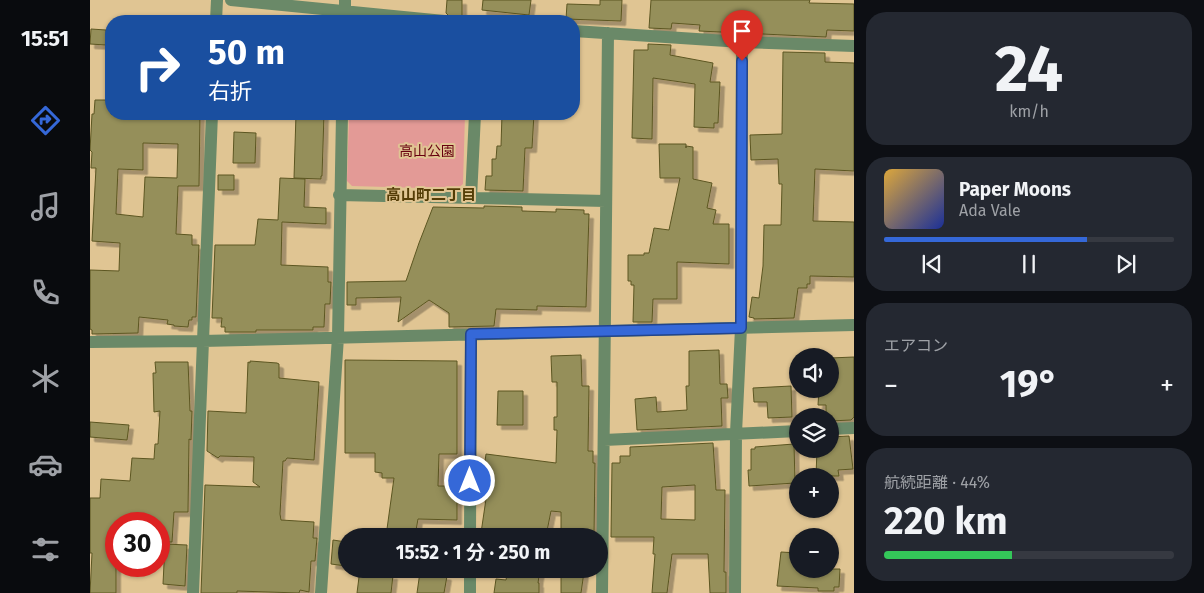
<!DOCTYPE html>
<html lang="ja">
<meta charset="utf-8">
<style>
:root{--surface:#171b24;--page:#242831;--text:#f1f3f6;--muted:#9ea1a6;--line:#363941;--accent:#3568d8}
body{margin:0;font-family:"Fira Sans","Noto Sans JP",sans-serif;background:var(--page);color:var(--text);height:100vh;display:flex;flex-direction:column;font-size:19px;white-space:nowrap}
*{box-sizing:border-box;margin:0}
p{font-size:16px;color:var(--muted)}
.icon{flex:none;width:28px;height:28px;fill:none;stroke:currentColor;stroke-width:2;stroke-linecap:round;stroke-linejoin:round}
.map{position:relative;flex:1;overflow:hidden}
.details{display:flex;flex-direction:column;gap:12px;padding:12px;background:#0d0f14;width:350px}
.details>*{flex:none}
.hud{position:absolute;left:15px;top:15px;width:475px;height:105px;border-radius:20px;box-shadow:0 1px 4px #0004;background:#1a4fa0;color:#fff;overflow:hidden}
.fabs{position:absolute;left:699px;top:348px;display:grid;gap:10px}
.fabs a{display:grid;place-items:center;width:50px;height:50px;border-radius:50%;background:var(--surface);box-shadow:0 1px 4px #0004;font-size:25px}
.speed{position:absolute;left:15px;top:512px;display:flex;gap:10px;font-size:25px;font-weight:700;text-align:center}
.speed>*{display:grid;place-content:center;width:65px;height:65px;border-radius:50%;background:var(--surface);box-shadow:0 1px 4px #0004;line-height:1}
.speed .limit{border:8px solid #d22;background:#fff;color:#111}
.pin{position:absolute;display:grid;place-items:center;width:42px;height:42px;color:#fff;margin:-51px -21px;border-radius:50% 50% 50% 0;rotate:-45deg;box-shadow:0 0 5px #0007}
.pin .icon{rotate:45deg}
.me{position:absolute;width:55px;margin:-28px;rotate:0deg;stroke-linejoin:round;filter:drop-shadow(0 0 4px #0008)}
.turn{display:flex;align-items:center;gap:18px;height:105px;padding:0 20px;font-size:22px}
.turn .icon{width:65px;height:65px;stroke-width:2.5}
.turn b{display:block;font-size:35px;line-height:42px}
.big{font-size:38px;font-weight:700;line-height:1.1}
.details .tile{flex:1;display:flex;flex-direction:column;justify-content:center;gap:8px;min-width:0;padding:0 18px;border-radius:20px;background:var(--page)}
.details .dial{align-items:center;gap:0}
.dial b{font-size:65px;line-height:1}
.song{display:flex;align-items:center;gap:15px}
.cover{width:60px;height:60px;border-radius:8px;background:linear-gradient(135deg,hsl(40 70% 55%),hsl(230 70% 35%))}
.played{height:5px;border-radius:2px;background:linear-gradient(90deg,var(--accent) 70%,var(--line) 70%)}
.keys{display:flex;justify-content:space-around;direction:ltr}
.heat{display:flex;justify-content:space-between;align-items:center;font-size:28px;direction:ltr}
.charge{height:8px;border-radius:4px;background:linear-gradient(90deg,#34c759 44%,var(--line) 0)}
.trip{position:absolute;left:248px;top:528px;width:270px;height:50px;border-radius:25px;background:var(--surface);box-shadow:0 1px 4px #0004;font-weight:700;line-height:50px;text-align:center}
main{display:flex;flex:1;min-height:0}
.tab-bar{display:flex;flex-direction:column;width:90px;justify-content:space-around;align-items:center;background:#090b0e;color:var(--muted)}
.tab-bar .icon{width:35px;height:35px}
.tab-bar .on{color:var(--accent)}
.tab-bar b{font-size:22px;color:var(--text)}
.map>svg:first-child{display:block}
</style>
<main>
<nav class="tab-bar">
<b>15:51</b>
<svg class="icon on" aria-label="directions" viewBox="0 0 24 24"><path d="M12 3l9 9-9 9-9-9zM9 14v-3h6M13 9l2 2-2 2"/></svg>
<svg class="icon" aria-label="music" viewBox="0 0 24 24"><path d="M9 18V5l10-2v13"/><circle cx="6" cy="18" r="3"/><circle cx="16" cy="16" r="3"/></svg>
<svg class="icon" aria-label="phone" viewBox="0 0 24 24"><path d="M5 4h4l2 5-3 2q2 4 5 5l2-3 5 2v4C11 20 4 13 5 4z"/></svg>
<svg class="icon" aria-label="climate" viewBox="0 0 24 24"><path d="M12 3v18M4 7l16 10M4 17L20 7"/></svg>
<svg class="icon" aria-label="car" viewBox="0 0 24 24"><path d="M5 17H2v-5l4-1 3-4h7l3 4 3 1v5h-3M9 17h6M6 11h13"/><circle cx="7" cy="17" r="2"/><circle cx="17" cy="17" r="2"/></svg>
<svg class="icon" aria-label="filters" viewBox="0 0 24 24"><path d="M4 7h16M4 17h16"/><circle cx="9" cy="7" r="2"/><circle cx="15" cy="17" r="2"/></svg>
</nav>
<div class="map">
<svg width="764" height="593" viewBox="0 0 764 593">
<defs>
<filter id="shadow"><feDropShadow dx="4.5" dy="4.5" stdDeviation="0" flood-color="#0004"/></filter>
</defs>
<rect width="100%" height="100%" fill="#e0c593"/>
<!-- green -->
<path fill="#e39a96" d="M259,114H375L373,184L367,189L262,186L257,181Z"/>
<!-- building -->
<path fill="#958f5a" stroke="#5c5622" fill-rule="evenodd" filter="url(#shadow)" d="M357,0H372V18H361L356,13Z
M393,0H441L439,15L392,10Z
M510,0H532L531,21L476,19L477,4L510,5Z
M561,0H720L719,3L764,4V31L737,30L736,37L609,31L610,25L582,23L581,29L559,28Z
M1,29L16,30V45L0,44Z
M558,44L581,45L580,55L623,63L620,82H630L628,123H624V128L604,127L605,84L563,78L562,139L542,138L544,50H558Z
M693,52L735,53V62L764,63V171L725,169L723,221L764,222V277L720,276V284H717V288H708L704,318L664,319V318L659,317L662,297L669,298L673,266L674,225H691L692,184H689L688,159L661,160L660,135L692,134Z
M5,100H21V114H110L109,186H88L86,234L102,235V245H109L106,317H102V320H99L98,327L84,326V325L77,324L78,320L49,317L48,333L2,334V330L0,329V270L29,271L30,243L2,241L6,168H1L2,152L0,150L2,114H4ZM53,143L88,144L87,178L55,177L53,217L26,214L28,169L53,170Z
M206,114H234L232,176H231V179L204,178Z
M412,114H444L442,148H435L433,191L395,190L396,176H402V159H406L407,146H411Z
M144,132L166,133L165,163H143Z
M569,144H596V148V146L603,147V179L622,183L617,208L626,210L623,224H639V264L587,262V299H563L562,322H543L544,285H541V281H538V255H554V253H559L564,228L579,230L590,178H570Z
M128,175H144V190H128Z
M190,178L215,179L214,207L236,208V224L192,222L191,265L238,267V282H241L240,304H235L234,327H223V330H166V332H135V327H131L132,318H122L125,245H165L168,219L188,220Z
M394,206L432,207V211L466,212V209L494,210V214H499L496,307L447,306V310L406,309L404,326L359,327V313L339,300L308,322L311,297L266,298V305H257V282L316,281L329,243L343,207L394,208Z
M629,350L630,384H637L638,398H631L632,426L547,430L545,399L566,397L567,412L597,410L596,386H599V351Z
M491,355L492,386H499L498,451H503V463H505L504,536H471V512L461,511L456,536H399V534L391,533L396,499L390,498L396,454L466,463L467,430H464V417H467V382H462L461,356Z
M764,357V417L761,420L740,421V416H736V405H728L729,389H740V358Z
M255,360L367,361V454H349L348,486H367V520L328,519L325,536H304L305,530L297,529L304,478H292V473L285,472V453H255Z
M160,361L187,363L189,364V378L229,382L224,460L197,458L195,461H193L190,514L191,520L224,522L223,538H227L225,561H221L219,592L210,590L209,593L147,591V593H111L115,485L170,487L163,482L164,457L130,456L128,458L117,451L118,411L156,413L158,362L160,363Z
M65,362H98L100,411H102L101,440L99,439L98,512H84L82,542H69V524H26V593H0L2,553H0V498H10L11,479L40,481L42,458L64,459L65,444H68L70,411L64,412L63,373H66Z
M701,386L702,417L678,418L677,402H664L663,388Z
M408,391H433V425H407Z
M0,422L39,425L37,440L0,437Z
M759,436L763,469L748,470L749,476H726L727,449H740V437Z
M623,443L626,490H635L634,572H636V593H620L618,554H582L577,593H562L565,554H563L564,537H521L522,463H530V456H540V447ZM605,485V520L571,519L572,487Z
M704,444L705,483L659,486L658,470H661V449H665V447Z
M243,540L256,542V566L241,564Z
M75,544L97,545L95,586L73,584Z
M691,552L708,553V569H750L749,587H744V591H728V588L687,586Z
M270,569H299L298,575H303L301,593H267Z
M418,569H450L448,583H449V593H404L406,579L416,580Z
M471,569L494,572L491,593H471Z
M330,572L357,576L354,593H327Z"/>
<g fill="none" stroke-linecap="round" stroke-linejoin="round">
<!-- street -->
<path stroke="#6a8968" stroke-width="12" d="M141,0L354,21
M126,21L127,0
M255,21V0
M484,31L652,42L764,46
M249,195L516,201
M381,198L385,114
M0,342L112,341L764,325
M740,429L764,428
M514,440L708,431
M380,536L381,334
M103,593L122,114
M231,593L248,337L252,114
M380,593V569
M512,593L518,33
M645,593L646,433L651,328L652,42"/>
</g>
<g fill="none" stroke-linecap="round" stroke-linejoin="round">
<!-- route casing -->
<g stroke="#22448c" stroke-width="12">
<path id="route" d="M380,481L381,334L651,328L652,61"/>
</g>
<!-- route -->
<use href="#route" stroke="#3568d8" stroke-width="9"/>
</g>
<g text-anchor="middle" stroke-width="4" stroke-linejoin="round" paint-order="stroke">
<!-- park labels -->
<g font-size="14" fill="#67000f" stroke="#e0c593">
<text x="337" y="156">高山公園</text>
</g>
<!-- neighbourhood labels -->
<g font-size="15" font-weight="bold" fill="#533c06" stroke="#e0c593">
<text x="341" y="200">高山町二丁目</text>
</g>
</g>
</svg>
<div class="fabs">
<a><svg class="icon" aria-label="sound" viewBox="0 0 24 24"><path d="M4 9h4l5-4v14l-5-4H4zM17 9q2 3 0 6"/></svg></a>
<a><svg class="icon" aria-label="layers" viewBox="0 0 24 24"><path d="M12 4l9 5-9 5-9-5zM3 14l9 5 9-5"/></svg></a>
<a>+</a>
<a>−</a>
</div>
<div class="speed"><div class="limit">30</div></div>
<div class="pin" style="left:652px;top:61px;background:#d93025"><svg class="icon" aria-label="arrive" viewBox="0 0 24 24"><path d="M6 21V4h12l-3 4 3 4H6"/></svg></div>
<svg class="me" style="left:380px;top:481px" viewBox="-20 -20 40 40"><circle r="17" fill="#3568d8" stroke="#fff" stroke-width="3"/><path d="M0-11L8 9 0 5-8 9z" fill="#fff"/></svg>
<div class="trip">15:52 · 1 分 · 250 m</div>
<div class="hud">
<div class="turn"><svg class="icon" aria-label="right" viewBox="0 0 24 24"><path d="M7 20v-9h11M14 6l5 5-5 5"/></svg><div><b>50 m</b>右折</div></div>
</div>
</div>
<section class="details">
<div class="tile dial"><b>24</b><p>km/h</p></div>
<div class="tile">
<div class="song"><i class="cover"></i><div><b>Paper Moons</b><p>Ada Vale</p></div></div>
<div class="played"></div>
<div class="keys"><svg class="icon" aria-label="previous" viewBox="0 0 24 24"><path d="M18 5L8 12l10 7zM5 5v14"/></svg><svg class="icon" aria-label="pause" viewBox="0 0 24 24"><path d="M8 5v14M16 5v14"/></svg><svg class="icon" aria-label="next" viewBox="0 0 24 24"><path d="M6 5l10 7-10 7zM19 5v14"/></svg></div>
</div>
<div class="tile"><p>エアコン</p>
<div class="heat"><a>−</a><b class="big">19°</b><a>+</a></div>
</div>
<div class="tile"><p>航続距離 · 44%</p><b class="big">220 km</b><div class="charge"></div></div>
</section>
</main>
